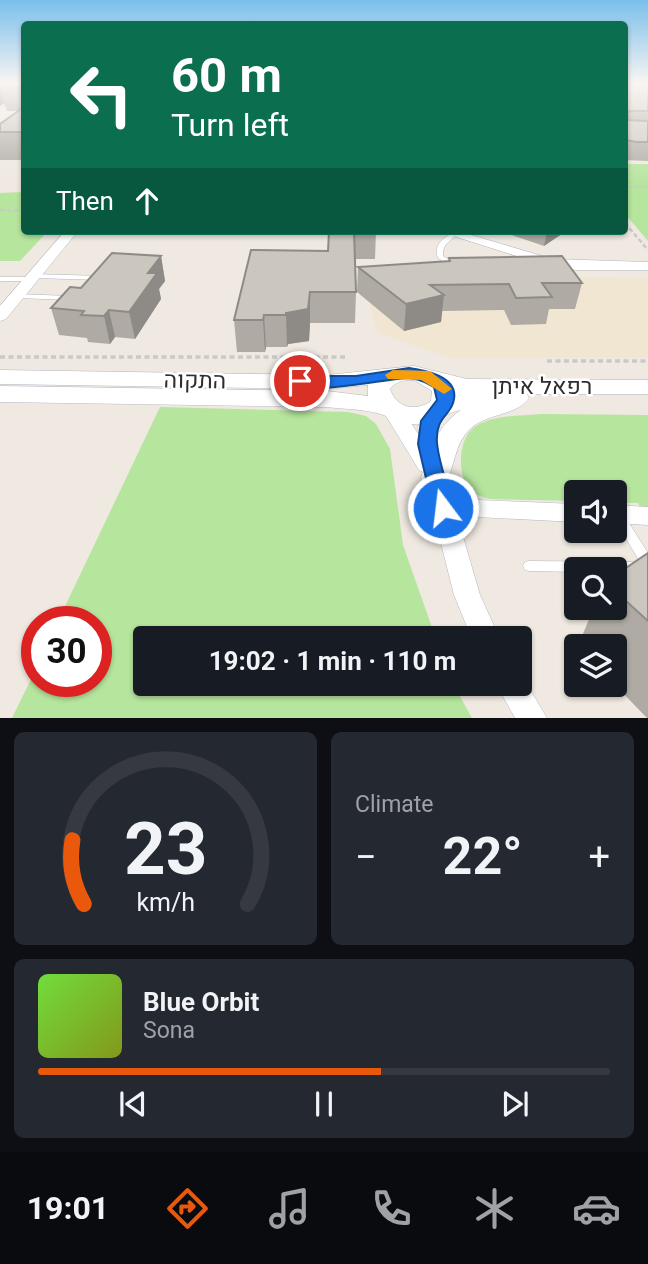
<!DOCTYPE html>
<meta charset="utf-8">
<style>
:root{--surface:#171b24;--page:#242831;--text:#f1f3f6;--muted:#9ea1a6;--line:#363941;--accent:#ea580c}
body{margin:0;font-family:Roboto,Heebo,sans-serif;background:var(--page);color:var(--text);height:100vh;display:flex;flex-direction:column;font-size:26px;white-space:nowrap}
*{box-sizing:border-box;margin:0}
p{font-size:23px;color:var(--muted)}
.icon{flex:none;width:38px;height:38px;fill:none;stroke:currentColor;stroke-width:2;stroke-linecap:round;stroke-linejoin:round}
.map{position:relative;height:718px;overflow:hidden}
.drawer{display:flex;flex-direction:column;gap:14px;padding:14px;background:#0d0f14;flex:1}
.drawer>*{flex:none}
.hud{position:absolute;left:21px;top:21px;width:607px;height:214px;border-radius:7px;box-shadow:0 2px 5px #0004;background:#0b6e4f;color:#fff;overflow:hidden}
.controls{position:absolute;left:564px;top:480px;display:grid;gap:14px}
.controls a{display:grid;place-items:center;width:63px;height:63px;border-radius:7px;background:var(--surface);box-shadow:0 2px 5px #0004;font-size:35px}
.speed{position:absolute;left:21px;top:606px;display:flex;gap:14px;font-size:35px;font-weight:700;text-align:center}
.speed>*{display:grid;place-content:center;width:91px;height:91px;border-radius:50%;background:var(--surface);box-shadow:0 2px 5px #0004;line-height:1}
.speed .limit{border:10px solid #d22;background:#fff;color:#111}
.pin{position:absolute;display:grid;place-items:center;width:60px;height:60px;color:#fff;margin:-30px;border:4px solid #fff;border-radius:50%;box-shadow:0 2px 7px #0007}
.me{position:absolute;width:77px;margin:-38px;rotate:345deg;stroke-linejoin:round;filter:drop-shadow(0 0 5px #0008)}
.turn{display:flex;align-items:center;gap:24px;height:147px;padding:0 35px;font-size:32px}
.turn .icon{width:91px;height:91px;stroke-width:2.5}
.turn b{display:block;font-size:49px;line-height:60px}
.then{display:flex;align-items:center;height:66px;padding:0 35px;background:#0003;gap:14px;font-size:26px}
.big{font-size:52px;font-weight:700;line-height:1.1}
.drawer .widget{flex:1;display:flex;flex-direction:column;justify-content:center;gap:10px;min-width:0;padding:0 24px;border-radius:10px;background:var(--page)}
.drawer .dial{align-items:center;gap:0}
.dial svg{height:182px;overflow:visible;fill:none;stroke:var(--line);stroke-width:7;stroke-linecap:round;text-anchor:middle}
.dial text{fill:var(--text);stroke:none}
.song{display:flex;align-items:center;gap:21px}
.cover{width:84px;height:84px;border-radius:10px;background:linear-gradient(135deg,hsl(100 70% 55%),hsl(70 70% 35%))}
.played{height:7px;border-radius:4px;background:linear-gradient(90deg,var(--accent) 60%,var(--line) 60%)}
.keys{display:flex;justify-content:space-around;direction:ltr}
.heat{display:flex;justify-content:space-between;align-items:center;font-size:38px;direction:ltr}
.drawer .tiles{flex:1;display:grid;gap:14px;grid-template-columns:1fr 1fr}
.widget:last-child{grid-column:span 2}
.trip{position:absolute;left:133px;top:626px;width:399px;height:70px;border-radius:7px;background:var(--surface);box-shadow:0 2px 5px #0004;font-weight:700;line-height:70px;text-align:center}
.tab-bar{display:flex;height:112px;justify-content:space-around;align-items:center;background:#090b0e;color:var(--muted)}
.tab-bar .icon{width:49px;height:49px}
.tab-bar .selected{color:var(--accent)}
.tab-bar b{font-size:32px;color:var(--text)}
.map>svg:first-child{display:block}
</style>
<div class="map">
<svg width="648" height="718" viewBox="0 0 648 718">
<rect width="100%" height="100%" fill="#efe9e1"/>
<!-- education -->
<path fill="#f0e6d1" d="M415,275L648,278V358H451L378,333L362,279Z"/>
<!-- green -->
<path fill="#b6e59e" d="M625,164H648V241L625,214Z
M24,192V231H48L20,261H0V193Z
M160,407L348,412L366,416L376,424L390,449L403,545L436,639H145V684H453L472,718H12L37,667V681H96V621H58Z
M541,414L648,415V522L638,503H614V492H576V501L490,499C481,497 472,494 467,486C457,469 459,436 476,426C495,415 519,416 541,414Z"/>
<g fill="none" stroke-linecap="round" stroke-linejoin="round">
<!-- service casing -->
<g stroke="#b4b7c1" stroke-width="1">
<path id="service" d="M453,233L456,235C449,242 442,245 443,256L458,266V268L456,269L438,258C433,246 442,238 453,233Z
M31,274L102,276L106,278L102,280L34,278V281H0V277H31Z
M14,294L71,296L75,298L71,300L17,298H14L13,296Z
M618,510L622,512L648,553V572H614V569H576V572L529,571L525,570L523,566L525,562L529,561L640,562L614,519V512Z"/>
</g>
<!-- minor casing -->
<g stroke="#b4b7c1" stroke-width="1">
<path id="minor" d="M65,231H78L6,319L0,321V306Z
M438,231H458L552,259L648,262V270H577L551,267Z
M393,405L400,407L419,435L418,427L428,408H442L445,412L438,427L443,463L452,499L576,504V522L457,516L480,595L500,639H472L454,595L423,472L419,470L383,411L386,407Z
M614,505L648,507V525L614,523Z
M520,673L547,718H515L496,684H520Z"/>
</g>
<!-- tertiary casing -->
<g stroke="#b4b7c1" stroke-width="1">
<path id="tertiary" d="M414,366L467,379L648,380V394H527L529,398C517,416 486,413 470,429C454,444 455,467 445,485L435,488L425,485L421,478C429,451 437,426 461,410C446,412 436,423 420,424C403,426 392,417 377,413C361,409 343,409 327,407L0,402V386L327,391L368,396V385L327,389L0,384V370L327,375ZM414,380L432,391L431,401C416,412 396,408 390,389C396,381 404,380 414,380Z"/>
</g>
<!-- path-far2 -->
<path stroke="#c9c9c9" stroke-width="2" stroke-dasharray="2.5 2" stroke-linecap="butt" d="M625,187H648"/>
<!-- path-far1 -->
<path stroke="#c9c9c9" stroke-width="2.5" stroke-dasharray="4.5 2.5" stroke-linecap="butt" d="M0,210L24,211
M625,223L648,250"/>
<!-- path -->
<path stroke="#c9c9c9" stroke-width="3.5" stroke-dasharray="5 3.5" stroke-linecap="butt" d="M0,357H346
M547,361H648"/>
<!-- service -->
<use href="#service" fill="#fff" fill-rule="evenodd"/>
<!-- minor -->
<use href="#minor" fill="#fff" fill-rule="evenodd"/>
<!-- tertiary -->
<use href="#tertiary" fill="#fff" fill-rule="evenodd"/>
</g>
<!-- wall -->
<path fill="#afaba4" d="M0,83H24V160H0V124L19,111H7L4,103L0,106Z
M625,83H648V161L625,160Z
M329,231H376L375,259H355L356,292L355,323H310L309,341L288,344L287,347H266L265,352H237L234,320L328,251Z
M500,231H566L544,246Z
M161,256L165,281L159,289L161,299L135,339L115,337L110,344L88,342L87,338L59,335L51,308Z
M449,258L582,283L575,309H549L546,324L511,325L504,310L442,311L441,322L404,331L357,292L358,267L448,261Z
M648,553V718H647L614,684V646H578L594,607H614V576Z"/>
<!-- shaded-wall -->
<path fill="#8e8b86" d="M0,87L4,103L0,106Z
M547,231H566L544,246Z
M161,256L165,281L159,289L161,299L135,339L129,312L148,273Z
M310,292V323L309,341L288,344L287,347L286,313Z
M444,295L441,322L404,331L406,304Z
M109,310L115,337L110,344L104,316Z
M264,315L266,347L265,352L263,320Z"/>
<!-- building -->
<path fill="#cbc7bf" stroke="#8e8b86" stroke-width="2" d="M6,83H24V87H0Z
M625,83H648V111H629L627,113L628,120L648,121V142H637L625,140Z
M24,107V132H0V124Z
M329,231H354L356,292H310L308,309L286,313V315H264L263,320H234L251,250L328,251Z
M112,253L161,256L148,273H157L129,312L109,310L104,316L81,315L84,311L51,308L70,287L81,288Z
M562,256L582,283H542L552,297L516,298L509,284L430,285L444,295L406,304L358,267L450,261L449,258Z
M648,553V621L614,590V576Z"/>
<!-- sky -->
<linearGradient id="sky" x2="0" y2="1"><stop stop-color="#7abfeb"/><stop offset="0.45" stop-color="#f8f5f2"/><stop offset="1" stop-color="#f8f5f2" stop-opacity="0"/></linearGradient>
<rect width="648" height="184" fill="url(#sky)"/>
<!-- route -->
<path fill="#1a73e8" stroke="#114b97" stroke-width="2" d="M409,368C424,370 458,376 454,399C452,416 435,415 437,443C439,464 448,487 454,508L450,513L443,516L436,513L433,508L418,444L421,421L437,400L434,387C426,383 419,378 409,378C386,378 306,398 292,381L300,376H356Z"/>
<!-- slow -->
<path fill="#f59e0b" d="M393,370L430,371L452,389L444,394L421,380L388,379L385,375Z"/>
<g text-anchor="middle" stroke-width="5" stroke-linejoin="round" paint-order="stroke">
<!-- street labels -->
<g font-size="23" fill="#2e2e2e" stroke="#fff">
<text transform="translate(195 380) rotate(1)" y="8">התקוה</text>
<text x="542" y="394">רפאל איתן</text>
</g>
</g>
</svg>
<div class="controls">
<a><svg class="icon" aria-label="sound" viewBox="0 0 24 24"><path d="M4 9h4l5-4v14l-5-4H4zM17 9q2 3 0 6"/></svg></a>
<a><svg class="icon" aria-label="search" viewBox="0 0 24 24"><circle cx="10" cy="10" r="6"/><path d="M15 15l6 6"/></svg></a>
<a><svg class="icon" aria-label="layers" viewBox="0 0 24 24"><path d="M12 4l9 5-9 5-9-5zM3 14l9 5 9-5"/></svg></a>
</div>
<div class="speed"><div class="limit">30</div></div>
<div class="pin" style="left:300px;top:381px;background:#d93025"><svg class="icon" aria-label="arrive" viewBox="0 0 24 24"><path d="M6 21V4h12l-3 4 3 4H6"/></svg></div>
<svg class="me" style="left:443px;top:508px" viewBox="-20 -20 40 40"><circle r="17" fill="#1a73e8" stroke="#fff" stroke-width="3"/><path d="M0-11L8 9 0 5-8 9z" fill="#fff"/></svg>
<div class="trip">19:02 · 1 min · 110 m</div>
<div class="hud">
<div class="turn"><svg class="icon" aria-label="left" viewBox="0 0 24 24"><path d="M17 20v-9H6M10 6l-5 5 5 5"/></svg><div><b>60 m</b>Turn left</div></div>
<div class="then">Then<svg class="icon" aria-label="ahead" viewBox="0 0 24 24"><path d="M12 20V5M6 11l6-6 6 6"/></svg></div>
</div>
</div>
<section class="drawer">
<div class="tiles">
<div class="widget dial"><svg viewBox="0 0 100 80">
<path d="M14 69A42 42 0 1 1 86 69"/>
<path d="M14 69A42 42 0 0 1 9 41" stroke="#ea580c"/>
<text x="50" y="56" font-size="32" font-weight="700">23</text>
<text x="50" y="72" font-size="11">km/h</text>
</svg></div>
<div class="widget"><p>Climate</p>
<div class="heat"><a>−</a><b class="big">22°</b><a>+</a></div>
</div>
<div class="widget">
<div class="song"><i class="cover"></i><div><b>Blue Orbit</b><p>Sona</p></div></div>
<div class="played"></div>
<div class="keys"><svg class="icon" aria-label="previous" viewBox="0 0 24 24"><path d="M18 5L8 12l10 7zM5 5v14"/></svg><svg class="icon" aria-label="pause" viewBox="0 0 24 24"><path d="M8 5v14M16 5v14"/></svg><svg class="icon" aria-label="next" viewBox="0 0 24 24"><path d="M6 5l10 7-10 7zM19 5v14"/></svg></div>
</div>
</div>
</section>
<nav class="tab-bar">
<b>19:01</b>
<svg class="icon selected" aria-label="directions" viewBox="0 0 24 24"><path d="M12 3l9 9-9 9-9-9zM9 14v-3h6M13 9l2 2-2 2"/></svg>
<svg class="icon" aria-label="music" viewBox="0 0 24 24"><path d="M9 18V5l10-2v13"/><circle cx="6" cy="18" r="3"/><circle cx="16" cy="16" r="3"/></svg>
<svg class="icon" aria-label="phone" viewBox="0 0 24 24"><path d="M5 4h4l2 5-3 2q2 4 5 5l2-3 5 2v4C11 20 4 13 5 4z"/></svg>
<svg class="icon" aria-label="climate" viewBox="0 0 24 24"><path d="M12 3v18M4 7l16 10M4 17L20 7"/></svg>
<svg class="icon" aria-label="car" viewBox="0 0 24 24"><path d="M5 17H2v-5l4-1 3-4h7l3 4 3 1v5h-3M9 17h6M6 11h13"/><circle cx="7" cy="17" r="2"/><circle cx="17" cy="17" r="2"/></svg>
</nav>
